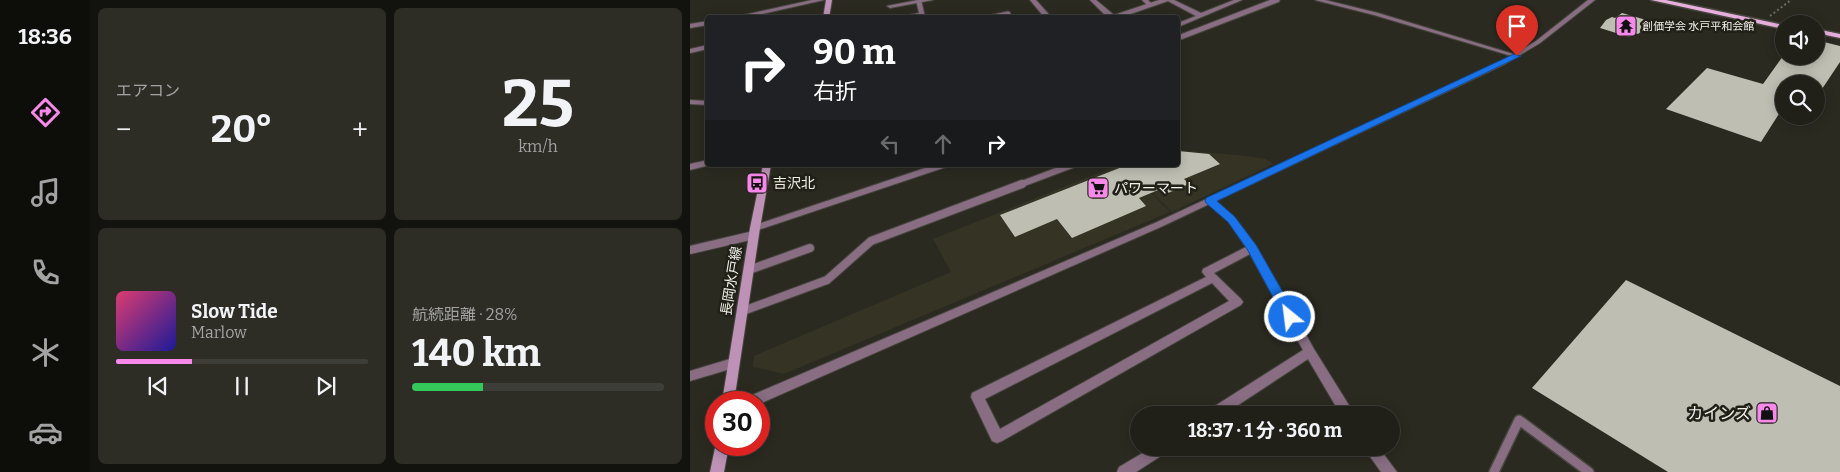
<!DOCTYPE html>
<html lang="ja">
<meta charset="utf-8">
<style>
:root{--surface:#202019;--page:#2d2d26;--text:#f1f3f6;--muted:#a2a3a2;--line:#3d3e38;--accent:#f888e9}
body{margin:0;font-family:Bitter,"Noto Sans JP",serif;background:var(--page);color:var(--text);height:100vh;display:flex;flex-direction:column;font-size:19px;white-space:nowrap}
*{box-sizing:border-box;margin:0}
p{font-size:16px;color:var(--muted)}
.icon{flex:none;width:28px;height:28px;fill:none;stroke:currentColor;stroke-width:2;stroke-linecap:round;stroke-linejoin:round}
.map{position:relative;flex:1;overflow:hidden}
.panel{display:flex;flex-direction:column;gap:8px;padding:8px;background:#12120e;width:600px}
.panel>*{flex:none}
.guide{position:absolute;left:15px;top:15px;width:475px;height:152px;border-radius:5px;box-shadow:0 2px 12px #0003,0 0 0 1px var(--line);background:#202124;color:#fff;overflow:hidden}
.controls{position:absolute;left:1085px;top:15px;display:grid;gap:10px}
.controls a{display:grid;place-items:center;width:50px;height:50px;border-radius:50%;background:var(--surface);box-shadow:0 2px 12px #0003,0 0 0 1px var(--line);font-size:25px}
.speed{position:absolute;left:15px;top:391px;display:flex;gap:10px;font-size:25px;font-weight:700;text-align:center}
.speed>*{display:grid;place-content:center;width:65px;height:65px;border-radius:50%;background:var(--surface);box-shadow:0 2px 12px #0003,0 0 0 1px var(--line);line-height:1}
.speed .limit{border:8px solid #d22;background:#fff;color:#111}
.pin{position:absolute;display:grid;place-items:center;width:42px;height:42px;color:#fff;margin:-51px -21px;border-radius:50% 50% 50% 0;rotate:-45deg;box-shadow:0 0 5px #0007}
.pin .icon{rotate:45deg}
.me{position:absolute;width:55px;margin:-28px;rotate:331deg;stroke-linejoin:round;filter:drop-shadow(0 0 4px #0008)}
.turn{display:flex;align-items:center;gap:18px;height:105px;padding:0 25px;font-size:22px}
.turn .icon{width:65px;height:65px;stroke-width:2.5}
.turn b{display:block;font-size:35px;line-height:42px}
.lanes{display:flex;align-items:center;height:48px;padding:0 25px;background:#0003;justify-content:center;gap:25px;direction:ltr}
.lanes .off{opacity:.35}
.big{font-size:38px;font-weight:700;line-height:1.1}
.panel .tile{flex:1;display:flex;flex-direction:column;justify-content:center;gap:8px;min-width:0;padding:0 18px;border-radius:8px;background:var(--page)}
.panel .dial{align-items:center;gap:0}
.dial b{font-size:65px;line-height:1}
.song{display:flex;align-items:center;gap:15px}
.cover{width:60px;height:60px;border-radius:8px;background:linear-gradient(135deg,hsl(340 70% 55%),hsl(240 70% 35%))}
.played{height:5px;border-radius:2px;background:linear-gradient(90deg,var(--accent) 30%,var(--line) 30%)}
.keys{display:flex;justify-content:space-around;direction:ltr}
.heat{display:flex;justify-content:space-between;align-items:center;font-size:28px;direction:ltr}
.charge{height:8px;border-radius:4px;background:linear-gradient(90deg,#34c759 28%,var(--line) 0)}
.panel .tiles{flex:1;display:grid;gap:8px;grid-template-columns:repeat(2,1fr)}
.trip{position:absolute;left:440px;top:406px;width:270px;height:50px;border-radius:25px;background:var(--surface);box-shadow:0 2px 12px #0003,0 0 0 1px var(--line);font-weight:700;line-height:50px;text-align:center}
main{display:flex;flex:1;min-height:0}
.menu{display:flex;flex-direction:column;width:90px;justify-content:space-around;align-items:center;background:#0d0d0a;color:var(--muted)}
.menu .icon{width:35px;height:35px}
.menu .active{color:var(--accent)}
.menu b{font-size:22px;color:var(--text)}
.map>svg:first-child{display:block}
</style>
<main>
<nav class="menu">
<b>18:36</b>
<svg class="icon active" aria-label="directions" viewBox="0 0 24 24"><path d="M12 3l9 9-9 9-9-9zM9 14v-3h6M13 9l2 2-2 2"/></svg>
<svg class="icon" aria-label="music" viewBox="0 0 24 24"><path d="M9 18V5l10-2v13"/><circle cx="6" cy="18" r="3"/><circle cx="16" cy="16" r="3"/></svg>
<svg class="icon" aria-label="phone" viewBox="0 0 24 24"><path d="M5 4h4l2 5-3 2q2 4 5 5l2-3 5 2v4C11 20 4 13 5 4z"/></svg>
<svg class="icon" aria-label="climate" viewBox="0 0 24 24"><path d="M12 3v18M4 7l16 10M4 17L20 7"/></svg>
<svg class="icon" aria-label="car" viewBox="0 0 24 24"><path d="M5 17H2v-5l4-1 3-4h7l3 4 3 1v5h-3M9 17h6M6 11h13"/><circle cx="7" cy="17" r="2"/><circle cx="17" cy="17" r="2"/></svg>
</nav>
<section class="panel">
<div class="tiles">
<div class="tile"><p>エアコン</p>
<div class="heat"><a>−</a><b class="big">20°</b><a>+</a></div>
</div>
<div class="tile dial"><b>25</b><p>km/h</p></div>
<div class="tile">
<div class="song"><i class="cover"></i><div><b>Slow Tide</b><p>Marlow</p></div></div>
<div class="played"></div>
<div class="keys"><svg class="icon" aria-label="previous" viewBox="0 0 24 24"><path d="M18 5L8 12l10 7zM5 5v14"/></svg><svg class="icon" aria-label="pause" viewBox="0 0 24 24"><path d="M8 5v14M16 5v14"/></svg><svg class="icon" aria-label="next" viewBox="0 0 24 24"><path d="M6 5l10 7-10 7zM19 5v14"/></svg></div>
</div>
<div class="tile"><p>航続距離 · 28%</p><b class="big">140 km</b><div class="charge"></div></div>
</div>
</section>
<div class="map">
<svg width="1150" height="472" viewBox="0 0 1150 472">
<rect width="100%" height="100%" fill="#2a2a21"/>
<!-- built -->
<path fill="#343324" d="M488,150L548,155L576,159L583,164L482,212L440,171L480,212L94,374L63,367L64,356L261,272L243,239L429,165H488Z"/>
<!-- building -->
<path fill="#bebeb3" d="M932,13L963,22L948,34L945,33L939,37L910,28L916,20L922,17L925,18Z
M1126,40L1150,46V62L1126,98V84H1094V106L1071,142L976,109L1017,68L1073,84L1093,56H1126Z
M488,151L519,154L530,164L494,179L499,184L478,193L473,188L449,198L456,206L382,238L367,219L325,237L310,215L437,165H488Z
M936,280L1150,386V472H978L842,388Z"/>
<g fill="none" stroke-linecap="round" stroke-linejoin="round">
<!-- service-far3 casing -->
<g stroke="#46463d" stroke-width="7">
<path id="service-far3" d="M217,18L232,15L229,2
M299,18L318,14
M488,38L587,0"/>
</g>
<!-- service-far2 casing -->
<g stroke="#46463d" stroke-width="8">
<path id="service-far2" d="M329,185L382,165"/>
</g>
<!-- service-far1 casing -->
<g stroke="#46463d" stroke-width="10">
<path id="service-far1" d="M0,250L64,235
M59,270L120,248
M53,311L137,280L181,241L332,184"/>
</g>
<!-- service casing -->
<g stroke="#46463d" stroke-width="12">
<path id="service" d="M804,472L829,420L899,472"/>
</g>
<!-- minor casing -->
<g stroke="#46463d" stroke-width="2">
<path id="minor" d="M122,0H134L54,18H40Z
M228,0H243L200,8L197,6Z
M340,0H346L362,18H355Z
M400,0H406L424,15L469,0H484L511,13L544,0H552L488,27V23L506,16L478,1L429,18H418Z
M625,0H635L688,13L830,56L825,57L684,15Z
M18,21V25L0,28V24Z
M18,45V49L0,53V49Z
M0,100L18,101V105L0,104Z
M18,160V165H20L0,170V164Z
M244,165H257L256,167L68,230H62L60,228L62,226Z
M520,198L523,199L544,217L566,246L624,349L665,415H651L618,359L533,415H515L517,411L613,350L560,254L524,273L551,299L553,302L551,305L312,441L307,443L302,441L281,397L282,393L516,277L512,272L513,269L556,247L538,221L517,203L515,201L517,199ZM522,283L539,301L310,429L295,399Z
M43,358L47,359L49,363L47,367L0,381V371Z
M461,448H479L477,452L446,472H427L429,467Z
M674,448H689L707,472H691Z"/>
</g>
<!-- tertiary casing -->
<g stroke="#46463d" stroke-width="2">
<path id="tertiary" d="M452,0H458L463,5L458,6Z
M898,0H905L850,43L815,64L473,226L69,404V402H54L55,398L467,222L811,62L846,41Z"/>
</g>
<!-- secondary casing -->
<g stroke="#46463d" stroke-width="2">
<path id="secondary" d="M136,0H142L139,18H133Z
M73,165H81L70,228L44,402H32L60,228Z
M26,443V445H39L34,472H20Z"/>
</g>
<!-- primary casing -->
<g stroke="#46463d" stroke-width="3">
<path id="primary" d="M961,0H976L1094,25V29Z
M1126,29L1150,34V38L1126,33Z"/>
</g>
<!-- path -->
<path stroke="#6a6a62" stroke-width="2" stroke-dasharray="2 2.5" stroke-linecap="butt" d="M1080,16L1101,0"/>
<!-- service-far3 -->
<use href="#service-far3" stroke="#886d83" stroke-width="5"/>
<!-- service-far2 -->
<use href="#service-far2" stroke="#886d83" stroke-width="6"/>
<!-- service-far1 -->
<use href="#service-far1" stroke="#886d83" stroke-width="8"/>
<!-- service -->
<use href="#service" stroke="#886d83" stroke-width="9"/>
<!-- minor -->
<use href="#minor" fill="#886d83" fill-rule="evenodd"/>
<!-- tertiary -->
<use href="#tertiary" fill="#886d83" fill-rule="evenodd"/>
<!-- secondary -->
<use href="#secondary" fill="#bd92b6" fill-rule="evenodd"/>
<!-- primary -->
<use href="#primary" fill="#e7afde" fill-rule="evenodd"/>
</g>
<!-- route -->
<path fill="#1a73e8" stroke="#114b97" d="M824,54L831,56L527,201L545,217L566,245L607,317L605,321H596L557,249L538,222L516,203L515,201L516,198Z"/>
<!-- icons -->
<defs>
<g id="temple-square" transform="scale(1.125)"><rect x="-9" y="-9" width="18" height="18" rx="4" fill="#f888e9" stroke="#212118"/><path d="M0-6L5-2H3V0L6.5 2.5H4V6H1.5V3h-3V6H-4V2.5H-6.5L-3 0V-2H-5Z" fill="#111"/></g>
<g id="bus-square" transform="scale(1.125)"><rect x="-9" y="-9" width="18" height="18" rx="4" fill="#f888e9" stroke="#212118"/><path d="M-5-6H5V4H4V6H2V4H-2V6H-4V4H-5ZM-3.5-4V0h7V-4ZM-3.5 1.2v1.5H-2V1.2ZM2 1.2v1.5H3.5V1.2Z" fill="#111"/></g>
<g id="supermarket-square" transform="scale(1.125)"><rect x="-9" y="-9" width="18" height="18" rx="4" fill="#f888e9" stroke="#212118"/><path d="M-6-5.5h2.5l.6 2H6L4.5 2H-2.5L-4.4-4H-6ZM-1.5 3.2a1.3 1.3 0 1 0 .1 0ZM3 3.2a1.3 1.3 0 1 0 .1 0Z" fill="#111"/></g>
<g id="shop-square" transform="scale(1.125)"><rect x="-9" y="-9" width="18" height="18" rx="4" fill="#f888e9" stroke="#212118"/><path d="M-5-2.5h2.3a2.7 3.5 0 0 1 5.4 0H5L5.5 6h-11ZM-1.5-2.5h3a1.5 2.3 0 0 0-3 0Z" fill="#111"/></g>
</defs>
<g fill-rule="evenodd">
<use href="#temple-square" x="936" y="26"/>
<use href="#bus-square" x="67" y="183"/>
<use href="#supermarket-square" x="408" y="188"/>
<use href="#shop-square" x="1077" y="413"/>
</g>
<g text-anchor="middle" stroke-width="5" stroke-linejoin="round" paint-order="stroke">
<!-- far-poi labels -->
<g font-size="11" fill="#f1f1eb" stroke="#212118" text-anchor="start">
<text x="952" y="30">創価学会 水戸平和会館</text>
</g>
<!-- poi labels -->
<g font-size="14" fill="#f1f1eb" stroke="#212118" text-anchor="start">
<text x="83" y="188">吉沢北</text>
<text x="424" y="193">パワーマート</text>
</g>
<!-- street labels -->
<g font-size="14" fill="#f1f1eb" stroke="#212118">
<text transform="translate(41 281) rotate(-81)" y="5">長岡水戸線</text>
</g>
<!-- near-poi labels -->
<g font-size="16" fill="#f1f1eb" stroke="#212118" text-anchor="end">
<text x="1061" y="419">カインズ</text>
</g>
</g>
</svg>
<div class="controls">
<a><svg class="icon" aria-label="sound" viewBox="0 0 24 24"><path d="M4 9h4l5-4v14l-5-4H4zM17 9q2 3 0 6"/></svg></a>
<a><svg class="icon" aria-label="search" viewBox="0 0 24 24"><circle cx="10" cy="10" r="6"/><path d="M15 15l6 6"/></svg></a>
</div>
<div class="speed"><div class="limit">30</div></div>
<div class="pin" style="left:827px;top:56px;background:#d93025"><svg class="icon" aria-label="arrive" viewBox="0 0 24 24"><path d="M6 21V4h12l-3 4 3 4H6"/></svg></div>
<svg class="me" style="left:600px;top:317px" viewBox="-20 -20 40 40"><circle r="17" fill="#1a73e8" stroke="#fff" stroke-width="3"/><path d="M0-11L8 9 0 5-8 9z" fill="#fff"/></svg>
<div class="trip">18:37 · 1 分 · 360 m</div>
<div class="guide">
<div class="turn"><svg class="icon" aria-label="right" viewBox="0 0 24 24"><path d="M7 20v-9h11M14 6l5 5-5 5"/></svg><div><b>90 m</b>右折</div></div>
<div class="lanes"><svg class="icon off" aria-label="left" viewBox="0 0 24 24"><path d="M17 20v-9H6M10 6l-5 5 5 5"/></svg><svg class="icon off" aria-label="ahead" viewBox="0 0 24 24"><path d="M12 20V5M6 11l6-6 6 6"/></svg><svg class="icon" aria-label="right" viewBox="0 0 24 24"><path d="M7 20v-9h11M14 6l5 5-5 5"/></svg></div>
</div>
</div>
</main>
